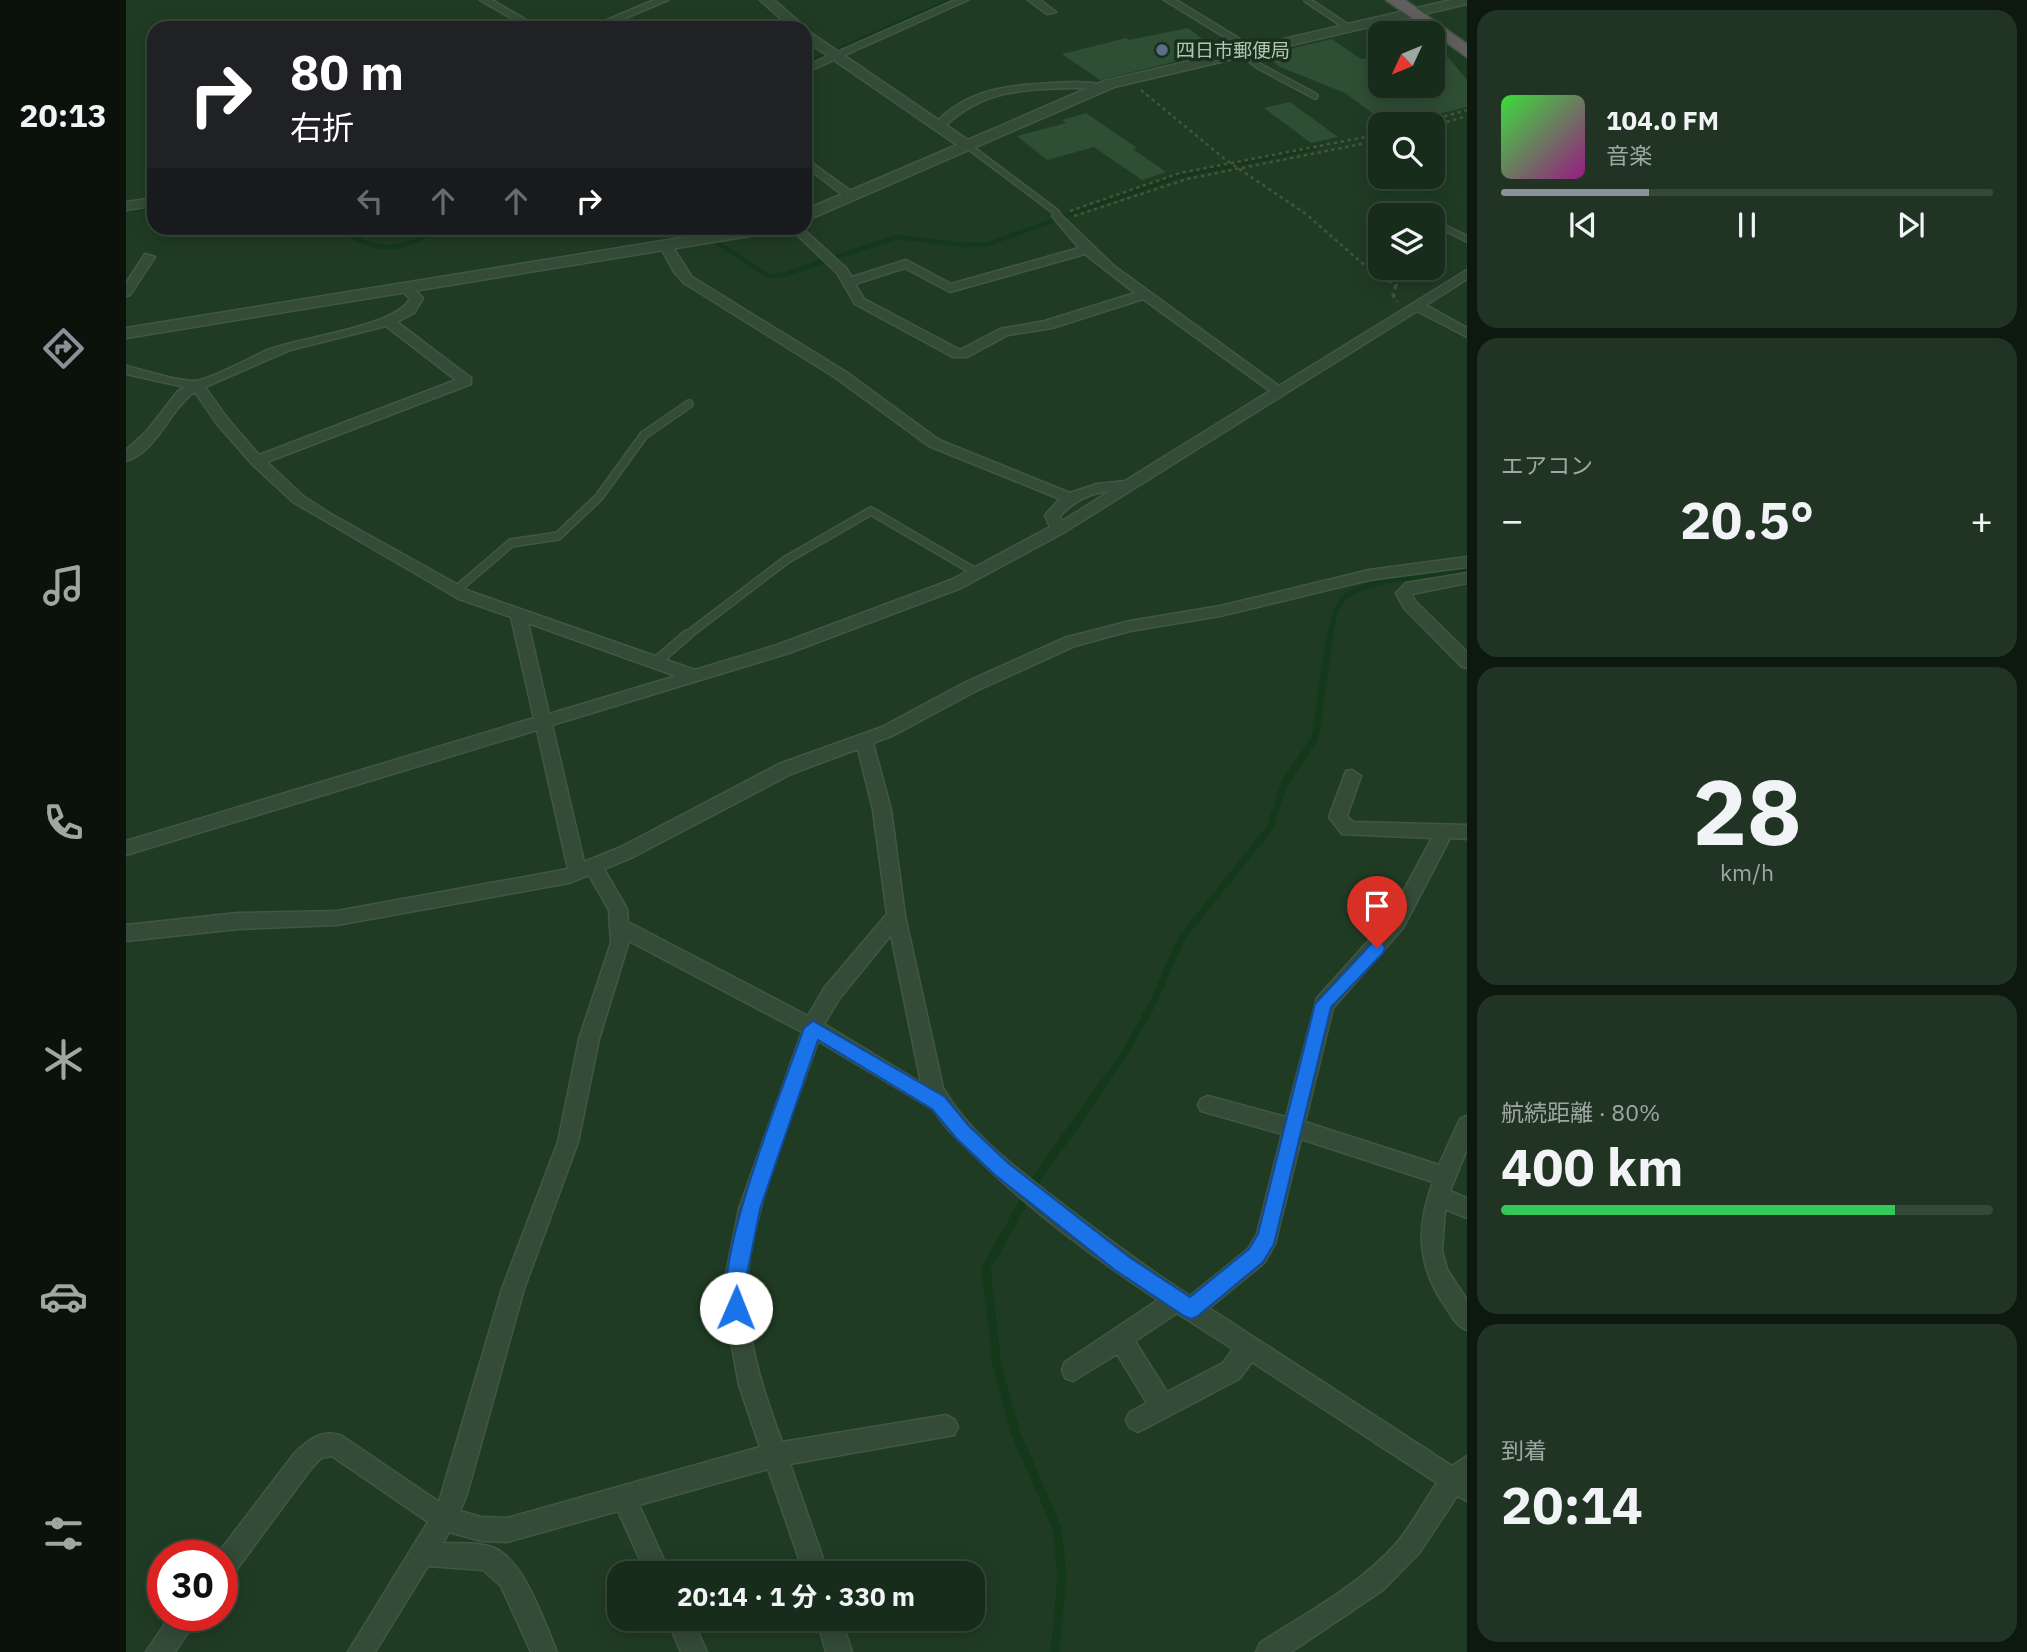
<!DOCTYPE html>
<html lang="ja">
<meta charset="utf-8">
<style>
:root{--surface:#182c1b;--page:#213424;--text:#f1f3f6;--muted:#9fa7a3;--line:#36483a;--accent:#8c9099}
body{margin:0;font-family:"IBM Plex Sans","Noto Sans JP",sans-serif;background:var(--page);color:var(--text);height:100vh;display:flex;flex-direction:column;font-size:26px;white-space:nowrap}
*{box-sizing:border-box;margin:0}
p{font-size:23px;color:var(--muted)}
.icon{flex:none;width:38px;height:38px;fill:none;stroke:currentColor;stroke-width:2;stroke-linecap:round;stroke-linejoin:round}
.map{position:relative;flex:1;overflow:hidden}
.drawer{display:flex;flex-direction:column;gap:10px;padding:10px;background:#0d180f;width:560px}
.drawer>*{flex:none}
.banner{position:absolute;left:21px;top:21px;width:665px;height:214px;border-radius:21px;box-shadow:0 4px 18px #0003,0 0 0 2px var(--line);background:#202124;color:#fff;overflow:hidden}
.needle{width:46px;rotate:226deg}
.fabs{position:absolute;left:1242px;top:21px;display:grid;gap:14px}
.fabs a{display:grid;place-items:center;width:77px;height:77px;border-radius:14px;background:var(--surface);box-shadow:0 4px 18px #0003,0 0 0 2px var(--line);font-size:35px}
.speed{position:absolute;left:21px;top:1540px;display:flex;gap:14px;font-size:35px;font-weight:700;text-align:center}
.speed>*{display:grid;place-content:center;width:91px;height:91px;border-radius:50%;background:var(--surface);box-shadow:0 4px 18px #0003,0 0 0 2px var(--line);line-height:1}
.speed .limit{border:10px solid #d22;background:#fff;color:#111}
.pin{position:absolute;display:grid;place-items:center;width:60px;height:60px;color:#fff;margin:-72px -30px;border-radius:50% 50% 50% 0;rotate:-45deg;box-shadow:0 0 7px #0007}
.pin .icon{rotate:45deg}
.me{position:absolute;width:77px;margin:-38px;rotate:1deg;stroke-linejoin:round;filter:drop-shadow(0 0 5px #0008)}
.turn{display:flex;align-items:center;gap:24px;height:147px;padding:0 28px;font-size:32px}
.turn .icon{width:91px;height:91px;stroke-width:2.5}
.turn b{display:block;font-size:49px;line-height:60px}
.lanes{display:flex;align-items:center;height:66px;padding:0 28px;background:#0003;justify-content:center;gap:35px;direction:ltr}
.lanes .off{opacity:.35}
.big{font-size:52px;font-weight:700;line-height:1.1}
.drawer .card{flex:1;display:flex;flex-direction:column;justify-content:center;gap:10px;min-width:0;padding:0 24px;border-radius:21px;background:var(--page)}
.drawer .dial{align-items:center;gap:0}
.dial b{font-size:91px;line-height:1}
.song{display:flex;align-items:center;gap:21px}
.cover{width:84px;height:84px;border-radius:10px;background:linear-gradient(135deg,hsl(120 70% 55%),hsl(310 70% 35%))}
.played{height:7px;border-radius:4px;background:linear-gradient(90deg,var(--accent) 30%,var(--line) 30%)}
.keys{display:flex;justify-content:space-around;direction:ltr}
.heat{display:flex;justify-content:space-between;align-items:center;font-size:38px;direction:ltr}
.charge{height:10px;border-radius:5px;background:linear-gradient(90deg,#34c759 80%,var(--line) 0)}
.trip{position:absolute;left:481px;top:1561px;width:378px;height:70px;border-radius:21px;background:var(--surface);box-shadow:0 4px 18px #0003,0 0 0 2px var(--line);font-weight:700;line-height:70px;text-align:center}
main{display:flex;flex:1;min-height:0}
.menu{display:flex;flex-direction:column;width:126px;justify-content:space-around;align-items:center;background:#0a120b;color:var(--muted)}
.menu .icon{width:49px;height:49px}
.menu .active{color:var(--accent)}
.menu b{font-size:32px;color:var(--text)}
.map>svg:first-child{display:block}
</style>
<main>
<nav class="menu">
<b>20:13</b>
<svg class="icon active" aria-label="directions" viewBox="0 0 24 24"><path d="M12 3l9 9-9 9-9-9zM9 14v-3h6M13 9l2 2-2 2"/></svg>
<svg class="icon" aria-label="music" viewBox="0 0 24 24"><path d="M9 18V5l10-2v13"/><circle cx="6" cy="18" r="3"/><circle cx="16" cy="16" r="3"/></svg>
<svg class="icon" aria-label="phone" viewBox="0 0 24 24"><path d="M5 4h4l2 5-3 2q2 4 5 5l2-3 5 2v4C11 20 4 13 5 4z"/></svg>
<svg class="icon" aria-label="climate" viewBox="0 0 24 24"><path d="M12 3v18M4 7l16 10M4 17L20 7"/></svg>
<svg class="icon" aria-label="car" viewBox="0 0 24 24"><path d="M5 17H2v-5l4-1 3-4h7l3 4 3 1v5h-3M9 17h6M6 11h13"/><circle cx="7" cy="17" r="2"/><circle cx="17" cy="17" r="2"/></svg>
<svg class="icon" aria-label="filters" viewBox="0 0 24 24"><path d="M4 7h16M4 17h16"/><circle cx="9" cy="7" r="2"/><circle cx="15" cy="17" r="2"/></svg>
</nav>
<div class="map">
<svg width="1341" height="1652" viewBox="0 0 1341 1652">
<rect width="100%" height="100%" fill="#203b24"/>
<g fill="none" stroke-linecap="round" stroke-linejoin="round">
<!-- stream-far3 -->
<path stroke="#13391a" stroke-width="4.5" d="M679,64L826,0
M0,210L28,208
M211,228C257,255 269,252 316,228
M569,228L642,276L656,275L770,237L839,245L862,244L1049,177L1188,148"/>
<!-- stream-far2 -->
<path stroke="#13391a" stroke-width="5" d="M1204,637C1206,623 1209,607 1219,597C1239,578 1312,575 1341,571"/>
<!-- stream-far1 -->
<path stroke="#13391a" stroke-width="7" d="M975,1086L994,1061L1027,1003L1055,939L1144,828L1158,784L1189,738L1204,635"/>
<!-- stream -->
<path stroke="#13391a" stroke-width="9" d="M929,1652L936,1576L931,1528L890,1434L871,1366L860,1268L912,1177L977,1084"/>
</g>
<!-- building -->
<path fill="#2f4f34" d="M1062,28L1092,51L974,80L936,54L1000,38L1003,40Z
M1206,39L1235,59L1255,55V86H1307V51L1323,58L1341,80V107L1270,124L1262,119L1257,121L1219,93L1154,67L1138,55Z
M1164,102L1212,137L1185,143L1138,108Z
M960,113L1011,148L1007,149L1040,172L1016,180L968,147L921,160L891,136L940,123L936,120Z"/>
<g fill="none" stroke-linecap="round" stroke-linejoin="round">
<!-- service-far2 casing -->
<g stroke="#405744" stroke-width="8">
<path id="service-far2" d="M1181,0L1223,28
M1116,52L1131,65L1189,96
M842,146L930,212
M1307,222L1341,239"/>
</g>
<!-- service-far1 casing -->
<g stroke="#405744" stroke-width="10">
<path id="service-far1" d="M329,591L385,543L432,536L473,497L518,435L563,404
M559,637L660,560L745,511L851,573"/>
</g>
<!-- service casing -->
<g stroke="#405744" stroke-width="12">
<path id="service" d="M531,661L561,635"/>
</g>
<!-- minor casing -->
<g stroke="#405744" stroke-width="3">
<path id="minor" d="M354,0H366L414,28H402Z
M528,0H542L476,28H462Z
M829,0H842L679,73V66Z
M902,0H914L930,12L921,14Z
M1038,0H1050L1132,50L1123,52Z
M948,82L967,83L978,87C971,92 962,88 953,88C899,89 856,89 817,128L807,126C844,83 896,85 948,82Z
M679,158L729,194V198H721L679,166Z
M28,198V206L0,210V202Z
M932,212L988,266L1153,386L1341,270V279L1300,305L1341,328V337L1291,311L937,533L835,588L663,653L426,725L458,862L495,847L653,764L756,727L838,683L938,638L1004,621L1094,606L1243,570L1341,557V567L1243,580L1094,616L1004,631L949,646L850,691L768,735L747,743L765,810L779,916L817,1088C842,1132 886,1165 926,1196C971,1231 1016,1265 1064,1296L1122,1249L1131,1234L1156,1134L1075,1111L1072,1105L1075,1099L1082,1096L1160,1117L1191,998L1263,918L1306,838L1216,834L1203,817L1220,771L1226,770L1235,776L1221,816L1227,822L1341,825V839L1324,838L1277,928L1207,1008L1179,1122L1313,1165L1334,1119L1341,1116V1149L1324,1191L1341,1198V1218L1319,1209L1316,1251L1321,1269L1341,1300V1330C1330,1326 1326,1316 1319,1306C1291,1266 1290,1227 1307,1182L1175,1139L1149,1244L1138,1263L1083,1308L1326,1466L1341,1456V1501L1331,1496L1294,1552L1257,1590L1165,1652H1130L1134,1643C1180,1613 1232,1586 1269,1545C1285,1527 1296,1504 1311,1483L1126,1362L1113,1379L1020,1428L1012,1432L1004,1428L1000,1420L1004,1412L1021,1403L991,1354L947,1381L939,1378L936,1370L939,1362L1032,1300C967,1257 902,1209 847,1154C833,1140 818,1128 808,1110L692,1041C668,1113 614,1235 621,1308C625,1354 640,1399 656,1442L820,1415L828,1419L832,1427L828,1435L664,1464L702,1573H678L642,1469L513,1505L544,1573H520L492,1511L381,1542L355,1541L323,1532L317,1543C332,1544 352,1542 366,1547C398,1559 418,1622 431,1652H405L375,1586L357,1570L302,1566L249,1652H222L302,1522L206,1456L195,1458L184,1470L105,1577L96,1580V1556H90L168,1454C181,1440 197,1428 216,1436L313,1502L376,1289L432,1142L453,1039L485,943L483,910L463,875L443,883L211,925L112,929L0,941V925L112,913L211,911L442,869L411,730L0,855V841L408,718L385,617L333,599L167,502L126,464L91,424L69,392C43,409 32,451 0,461V450L21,431L52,391L59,387L0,374V366C17,370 54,382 69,381C83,380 124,358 139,351C173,337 267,328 284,299L274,288L284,285L297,298L288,313L271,322L345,378V384L141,462L177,496L203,513L343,591L569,670L651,645L825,580L924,527L919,515L934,499L803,446L710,378L558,283L548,272L534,246L536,243H544L566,277L720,372L813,440L944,493L971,484L999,481L1144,391L1017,299L926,328L882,335L841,357H827L729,304L711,273L664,228H676L720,268L726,277L780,260L825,284L953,248L926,216ZM959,254L1009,293L919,321L874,329L834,350L738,299L729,284L779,268L824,292ZM260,326L330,380L133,455L101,418L79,387L164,350ZM984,491L938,520L936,521L934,516C948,501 963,493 984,491ZM402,623L550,676L423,714ZM732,749L747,810L761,914L699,987L682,1016L502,922L501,909L478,869L507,857L665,774ZM765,935L795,1083L698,1024L713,999ZM503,941L676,1032L613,1209L599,1279V1308L613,1385L634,1447L381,1518L355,1517L334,1511L341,1494L398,1289L452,1142L473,1039ZM1051,1313L1107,1349L1097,1363L1041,1392L1009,1341Z
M19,254L29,257L4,295L0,296V283Z
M1341,573V583L1286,594L1289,601L1341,652V668L1335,666L1278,608L1270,593L1280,583Z
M45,1615H73L49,1652H20Z
M541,1619H566L581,1652H555Z
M691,1619H715L726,1652H700Z"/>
</g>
<!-- tertiary casing -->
<g stroke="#405744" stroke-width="3">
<path id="tertiary" d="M634,0H648L680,28H665Z
M1325,0H1341V4L988,87L679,221V210L831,145L679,40V29L842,140L978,81Z
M616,228H650L642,233L0,338V328Z"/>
</g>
<!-- trunk casing -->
<g stroke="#3f5643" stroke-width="3">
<path id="trunk" d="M1260,0H1279L1341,44V57Z"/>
</g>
<!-- path-far1 -->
<path stroke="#43543b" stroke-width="2.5" stroke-dasharray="3.5 3.5" stroke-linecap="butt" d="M1015,90L1100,160L1180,214L1236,263L1265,282
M1291,124L1341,110
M1307,126L1341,116
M944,211L1054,173L1255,134
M948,216L1061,179L1255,140"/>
<!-- path -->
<path stroke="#43543b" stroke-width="3.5" stroke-dasharray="4.5 4.5" stroke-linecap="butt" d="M1262,280L1270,285L1267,295L1271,302"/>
<!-- service-far2 -->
<use href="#service-far2" stroke="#344b38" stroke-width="5"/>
<!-- service-far1 -->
<use href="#service-far1" stroke="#344b38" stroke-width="7"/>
<!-- service -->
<use href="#service" stroke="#344b38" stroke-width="9"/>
<!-- minor -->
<use href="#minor" fill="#344b38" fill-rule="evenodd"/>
<!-- tertiary -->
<use href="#tertiary" fill="#344b38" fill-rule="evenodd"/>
<!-- trunk -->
<use href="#trunk" fill="#625e60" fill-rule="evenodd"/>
</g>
<!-- route -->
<path fill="#1a73e8" stroke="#114b97" stroke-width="2" d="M1251,941L1257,944L1259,948L1257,953L1205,1007L1148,1244L1137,1262L1072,1316L1065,1319L1058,1316L989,1270L869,1175L830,1138L806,1109L692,1040L634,1209L620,1279L617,1315L610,1318L603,1315C583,1268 659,1083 678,1028L687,1021L819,1097L843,1126L882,1163L1003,1257L1064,1297L1123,1249L1132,1234L1189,1004L1245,944Z"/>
<!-- markers -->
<circle fill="#5c6f8a" stroke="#19301d" stroke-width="2.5" cx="1036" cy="50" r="7"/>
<g text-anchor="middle" stroke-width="7" stroke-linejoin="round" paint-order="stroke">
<!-- far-poi labels -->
<g font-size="19" fill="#afc7b3" stroke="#19301d" text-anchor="start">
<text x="1050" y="57">四日市郵便局</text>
</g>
</g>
</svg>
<div class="fabs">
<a><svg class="needle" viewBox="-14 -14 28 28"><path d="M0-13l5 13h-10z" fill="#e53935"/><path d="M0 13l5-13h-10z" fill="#9fa7a3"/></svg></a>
<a><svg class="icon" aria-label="search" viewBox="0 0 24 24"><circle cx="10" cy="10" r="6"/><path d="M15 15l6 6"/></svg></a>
<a><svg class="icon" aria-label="layers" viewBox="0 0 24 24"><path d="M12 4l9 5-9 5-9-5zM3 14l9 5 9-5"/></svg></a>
</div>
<div class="speed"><div class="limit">30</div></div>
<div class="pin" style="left:1251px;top:948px;background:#d93025"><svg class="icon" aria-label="arrive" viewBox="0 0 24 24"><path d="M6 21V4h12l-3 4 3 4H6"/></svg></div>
<svg class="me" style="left:610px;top:1308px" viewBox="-20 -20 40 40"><circle r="19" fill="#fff"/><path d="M0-13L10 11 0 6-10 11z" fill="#1a73e8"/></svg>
<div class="trip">20:14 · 1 分 · 330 m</div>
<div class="banner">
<div class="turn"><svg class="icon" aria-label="right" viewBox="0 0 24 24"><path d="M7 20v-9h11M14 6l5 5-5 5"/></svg><div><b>80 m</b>右折</div></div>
<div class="lanes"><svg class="icon off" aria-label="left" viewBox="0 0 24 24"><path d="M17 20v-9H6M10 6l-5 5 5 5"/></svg><svg class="icon off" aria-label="ahead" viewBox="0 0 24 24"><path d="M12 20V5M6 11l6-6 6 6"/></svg><svg class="icon off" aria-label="ahead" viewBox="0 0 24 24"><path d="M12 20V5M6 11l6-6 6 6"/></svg><svg class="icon" aria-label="right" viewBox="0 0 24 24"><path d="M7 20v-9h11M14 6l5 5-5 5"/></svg></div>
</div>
</div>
<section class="drawer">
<div class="card">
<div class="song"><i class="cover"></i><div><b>104.0 FM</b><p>音楽</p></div></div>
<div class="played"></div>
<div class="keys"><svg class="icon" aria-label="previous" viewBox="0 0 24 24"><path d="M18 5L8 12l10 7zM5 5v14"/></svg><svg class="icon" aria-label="pause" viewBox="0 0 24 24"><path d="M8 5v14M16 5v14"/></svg><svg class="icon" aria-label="next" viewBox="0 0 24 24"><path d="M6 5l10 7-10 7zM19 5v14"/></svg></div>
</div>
<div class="card"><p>エアコン</p>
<div class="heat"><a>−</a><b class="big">20.5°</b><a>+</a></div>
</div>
<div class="card dial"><b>28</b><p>km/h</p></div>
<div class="card"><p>航続距離 · 80%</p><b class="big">400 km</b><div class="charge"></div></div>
<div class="card"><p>到着</p><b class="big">20:14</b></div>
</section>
</main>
